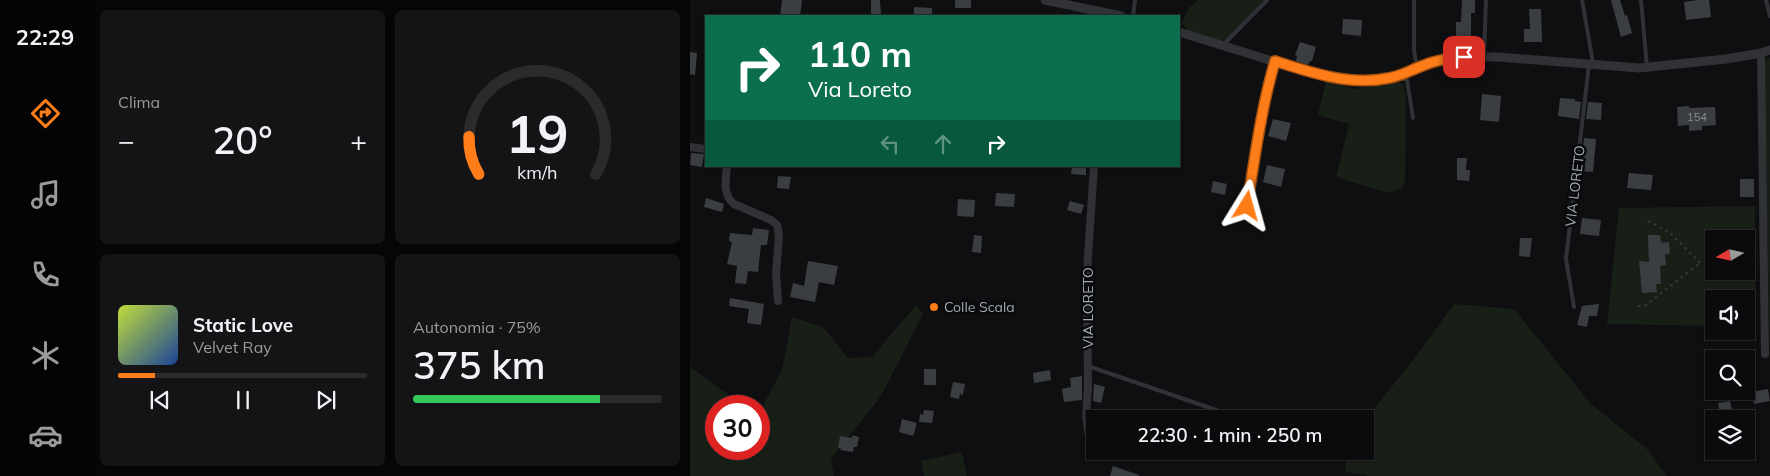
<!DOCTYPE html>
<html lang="it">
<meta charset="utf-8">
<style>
:root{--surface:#0b0b0d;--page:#141416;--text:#f1f3f6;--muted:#9a9b9d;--line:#2b2b2e;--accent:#ff7d19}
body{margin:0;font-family:Mulish,sans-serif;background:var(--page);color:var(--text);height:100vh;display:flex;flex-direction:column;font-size:19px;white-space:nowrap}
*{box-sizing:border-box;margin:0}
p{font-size:16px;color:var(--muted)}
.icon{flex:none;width:28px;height:28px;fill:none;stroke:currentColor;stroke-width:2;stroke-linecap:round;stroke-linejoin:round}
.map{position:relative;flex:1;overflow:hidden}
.sheet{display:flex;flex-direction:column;gap:10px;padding:10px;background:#060607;width:600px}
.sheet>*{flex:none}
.hud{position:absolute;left:15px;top:15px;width:475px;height:152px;border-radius:0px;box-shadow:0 1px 4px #0004,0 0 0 1px var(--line);background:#0b6e4f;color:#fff;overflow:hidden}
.needle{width:32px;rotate:261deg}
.buttons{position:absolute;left:1015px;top:230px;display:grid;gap:10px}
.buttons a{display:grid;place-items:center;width:50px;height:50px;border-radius:0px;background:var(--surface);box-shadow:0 1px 4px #0004,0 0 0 1px var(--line);font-size:25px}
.speed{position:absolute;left:15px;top:395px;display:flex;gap:10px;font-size:25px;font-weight:700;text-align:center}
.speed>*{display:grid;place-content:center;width:65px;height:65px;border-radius:50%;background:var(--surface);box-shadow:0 1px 4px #0004,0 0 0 1px var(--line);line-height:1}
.speed .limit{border:8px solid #d22;background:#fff;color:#111}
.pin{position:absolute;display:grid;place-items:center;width:42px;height:42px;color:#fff;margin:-21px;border-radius:10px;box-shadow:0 2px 8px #0006}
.me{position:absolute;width:55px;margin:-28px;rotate:8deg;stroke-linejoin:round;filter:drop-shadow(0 0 4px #0008)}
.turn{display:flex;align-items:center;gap:18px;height:105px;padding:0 20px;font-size:22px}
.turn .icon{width:65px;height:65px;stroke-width:2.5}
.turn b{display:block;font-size:35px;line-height:42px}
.lanes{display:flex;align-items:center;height:48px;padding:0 20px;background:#0003;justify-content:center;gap:25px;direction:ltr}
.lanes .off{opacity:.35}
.big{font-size:38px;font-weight:600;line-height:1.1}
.sheet .card{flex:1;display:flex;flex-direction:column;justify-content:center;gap:8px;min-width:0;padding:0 18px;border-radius:8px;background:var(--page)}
.sheet .dial{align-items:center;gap:0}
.dial svg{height:130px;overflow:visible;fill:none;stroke:var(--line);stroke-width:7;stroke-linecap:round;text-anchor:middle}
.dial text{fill:var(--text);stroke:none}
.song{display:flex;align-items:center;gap:15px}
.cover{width:60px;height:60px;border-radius:8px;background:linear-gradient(135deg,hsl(70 70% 55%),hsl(220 70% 35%))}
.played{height:5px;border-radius:2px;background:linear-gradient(90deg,var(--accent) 15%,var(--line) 15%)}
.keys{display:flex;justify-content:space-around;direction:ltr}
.heat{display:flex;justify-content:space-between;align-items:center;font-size:28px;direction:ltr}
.charge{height:8px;border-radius:4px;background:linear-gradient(90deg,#34c759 75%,var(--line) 0)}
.sheet .tiles{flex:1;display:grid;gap:10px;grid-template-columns:repeat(2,1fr)}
.trip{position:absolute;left:396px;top:410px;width:288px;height:50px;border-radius:0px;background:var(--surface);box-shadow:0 1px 4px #0004,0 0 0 1px var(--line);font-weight:600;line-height:50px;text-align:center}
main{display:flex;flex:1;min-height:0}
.tabs{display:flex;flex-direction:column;width:90px;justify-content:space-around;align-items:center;background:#040405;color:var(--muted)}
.tabs .icon{width:35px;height:35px}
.tabs .on{color:var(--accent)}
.tabs b{font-size:22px;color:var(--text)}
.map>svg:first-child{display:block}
</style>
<main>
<nav class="tabs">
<b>22:29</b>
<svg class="icon on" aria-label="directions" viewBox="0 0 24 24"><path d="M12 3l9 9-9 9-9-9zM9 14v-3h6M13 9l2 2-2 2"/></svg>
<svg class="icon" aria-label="music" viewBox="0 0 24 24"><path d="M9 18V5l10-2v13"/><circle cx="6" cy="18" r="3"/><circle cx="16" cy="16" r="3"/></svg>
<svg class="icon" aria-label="phone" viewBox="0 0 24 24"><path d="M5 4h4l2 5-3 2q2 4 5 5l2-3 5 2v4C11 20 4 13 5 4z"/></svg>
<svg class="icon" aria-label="climate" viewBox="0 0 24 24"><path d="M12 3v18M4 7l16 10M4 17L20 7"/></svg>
<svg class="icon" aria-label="car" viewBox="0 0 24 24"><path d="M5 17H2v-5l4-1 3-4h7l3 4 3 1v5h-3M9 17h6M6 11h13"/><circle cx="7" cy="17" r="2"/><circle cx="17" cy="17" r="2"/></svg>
</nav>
<section class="sheet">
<div class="tiles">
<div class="card"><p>Clima</p>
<div class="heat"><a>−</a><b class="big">20°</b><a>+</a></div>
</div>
<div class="card dial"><svg viewBox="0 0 100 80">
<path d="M14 69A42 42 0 1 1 86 69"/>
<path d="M14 69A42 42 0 0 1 8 46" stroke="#ff7d19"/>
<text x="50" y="56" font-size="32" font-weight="700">19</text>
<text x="50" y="72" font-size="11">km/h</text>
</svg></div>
<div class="card">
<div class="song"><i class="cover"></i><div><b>Static Love</b><p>Velvet Ray</p></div></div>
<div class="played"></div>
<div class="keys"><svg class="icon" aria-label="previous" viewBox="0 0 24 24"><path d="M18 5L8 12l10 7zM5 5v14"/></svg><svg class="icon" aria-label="pause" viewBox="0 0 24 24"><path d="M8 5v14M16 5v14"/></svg><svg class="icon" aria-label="next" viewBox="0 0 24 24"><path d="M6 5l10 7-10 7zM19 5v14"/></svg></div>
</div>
<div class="card"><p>Autonomia · 75%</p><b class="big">375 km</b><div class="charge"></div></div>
</div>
</section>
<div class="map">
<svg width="1080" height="476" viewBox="0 0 1080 476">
<rect width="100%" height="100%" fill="#0f0f11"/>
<!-- green -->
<path fill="#181f17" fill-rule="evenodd" d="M508,0H574C565,8 539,40 531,41C518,37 497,35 492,22L499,8Z
M1080,58V354L1074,70L1076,59Z
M707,81L713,84L716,96L715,183C712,188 708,191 702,192C689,192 660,181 646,177L659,124L628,115L636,82L667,89Z
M1065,206V326H1056V299H1024V326L917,324L929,208ZM1024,239H1056V271H1024Z
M764,304L824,309L901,404L957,449L977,476H680L655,472L657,451H675V420L720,364Z
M226,305L233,314L191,396L141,459L144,476H0V367L55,406H26V449H69V413L92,370L102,317L133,327L158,358L182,357Z
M272,452L277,476H234L231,461Z"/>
<!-- building -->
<path fill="#3b3e41" d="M92,0H112L110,16H90Z
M181,0H190L191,16H181Z
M265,0H281V8H265Z
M772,0H785V13H781V38H766V22H771Z
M921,0H930L935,16L937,15L942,33L931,37Z
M1008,0H1019L1021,17L996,20L994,2Z
M224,7L242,8V16H224Z
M839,9H851L852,42H834V29H840Z
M653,19L672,20L671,36L652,34Z
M610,42L626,47L622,61H620L618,65L606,61L607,56L605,55Z
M0,52L7,53L5,75L0,74Z
M792,94L811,96L809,122L790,120Z
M870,98L885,99V101L891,102L889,119L868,116Z
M898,102L912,103L911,120L896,119Z
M999,106V108L1025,107L1026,125L1012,126V130L999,131V125L988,126L987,107Z
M583,119L601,123L596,141L578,136Z
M894,138L906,139L903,172L890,171Z
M1,153L14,154L12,167L0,165Z
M767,158H777L776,170H780L779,181L767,180Z
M577,165L595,169L591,187L573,182Z
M382,166H396V175L381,174Z
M939,173L963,175L961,190L937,188Z
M88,176L101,177L99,189L87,188Z
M1050,179H1064V197H1050Z
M523,181L537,184L535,195L521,192Z
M306,193L325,194L324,207L305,206Z
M16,198L34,204L32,212L14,207Z
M268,199L285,200L284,217L267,216Z
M380,201L394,205L391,214L377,210Z
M892,218L911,220L909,236L890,234Z
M63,228L79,230L77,245H71L68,272L58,271L56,284L45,283L47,266L37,264L42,242L39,241L40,233L62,235Z
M284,235L292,236L291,253L282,252Z
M958,235H970L971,243L979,242L980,254H975L976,265L970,266L971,284H966L967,292L952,293L949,261L959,262Z
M830,238H842L840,257L829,256Z
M118,261L148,266L144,285L129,282L125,302L100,297L103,283L114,286Z
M40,298L74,304L71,325L57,323L59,309L39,306Z
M909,304L907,316H899L897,327L887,325L892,306Z
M234,369H246V385H234Z
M360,370L361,380L344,383L343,373Z
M392,376V400L374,402L372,389L381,387L380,378Z
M263,382L275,384L273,395L270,394L269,399L260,397Z
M404,384L415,387L411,403L403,401Z
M1078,389L1080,401L1064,404L1062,392Z
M1040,401L1044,419H1031L1028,403Z
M234,410L244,411L242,423L229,422L230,414L233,415Z
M212,419L227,423L223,436L209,432Z
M162,435L169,437L167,447H164L163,452L150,450L151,448H148L150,436L162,438Z
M423,466L449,475V476H420Z"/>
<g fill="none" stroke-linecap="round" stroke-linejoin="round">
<!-- path -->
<path stroke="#36393d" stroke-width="2" stroke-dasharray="2.5 4" stroke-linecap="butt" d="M958,221L979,232L1010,263H1024
M1056,264H1066
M948,306L956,305L1010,263"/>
<!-- service -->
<path stroke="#303236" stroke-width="4" d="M724,0V50L727,68
M892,0L903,63
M951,0L957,67
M1076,0L1080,16
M443,16L445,0
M533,45L577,0
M794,57L796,0
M709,77L717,80L723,118
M884,307L876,259L899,65
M398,366L552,419"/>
<!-- minor -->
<path stroke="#303236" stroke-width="8" d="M1071,53L1075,354
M0,147L16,149
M37,166C36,180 32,194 44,204L81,220L87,225L89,235L86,274L88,301
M557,205C565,157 571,109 585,61
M401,450L396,417L398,388L397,272L404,166"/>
<!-- tertiary -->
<path stroke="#303236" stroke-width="9" d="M355,0L431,16
M489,32L621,73L665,81L699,78L741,62L774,57H808L949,68L1036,59L1071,53L1080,50"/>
</g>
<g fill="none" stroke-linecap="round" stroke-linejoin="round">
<!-- route casing -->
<g stroke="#a65110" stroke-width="12">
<path id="route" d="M557,206C565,157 571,109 585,61C622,73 660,86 699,78C711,76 721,70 732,66C745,60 760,58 774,57"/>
</g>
<!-- route -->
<use href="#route" stroke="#ff7d19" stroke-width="9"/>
</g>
<!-- markers -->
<circle fill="#ff7d19" stroke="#0a0a0c" stroke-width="2" cx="244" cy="307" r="5"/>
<g text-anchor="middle" stroke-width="5" stroke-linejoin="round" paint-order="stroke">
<!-- number labels -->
<g font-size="11" fill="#868f96">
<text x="1007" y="121">154</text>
</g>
<!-- street labels -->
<g font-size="14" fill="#9faab3" stroke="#0a0a0c">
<text transform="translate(885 186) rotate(-83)" y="5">VIA LORETO</text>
<text transform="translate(398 308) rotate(-90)" y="5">VIA LORETO</text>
</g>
<!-- poi labels -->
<g font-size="14" fill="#9faab3" stroke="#0a0a0c" text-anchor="start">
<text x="254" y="312">Colle Scala</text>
</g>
</g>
</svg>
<div class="buttons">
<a><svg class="needle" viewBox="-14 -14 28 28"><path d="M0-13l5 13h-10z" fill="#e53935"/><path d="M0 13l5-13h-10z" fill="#9a9b9d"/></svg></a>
<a><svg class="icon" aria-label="sound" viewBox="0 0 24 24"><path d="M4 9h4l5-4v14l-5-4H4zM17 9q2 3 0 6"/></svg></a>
<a><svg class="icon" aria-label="search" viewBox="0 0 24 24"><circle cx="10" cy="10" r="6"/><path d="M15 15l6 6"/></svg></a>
<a><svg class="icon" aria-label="layers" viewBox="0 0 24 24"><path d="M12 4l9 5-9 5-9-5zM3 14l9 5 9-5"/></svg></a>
</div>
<div class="speed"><div class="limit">30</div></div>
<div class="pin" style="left:774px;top:57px;background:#d93025"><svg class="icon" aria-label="arrive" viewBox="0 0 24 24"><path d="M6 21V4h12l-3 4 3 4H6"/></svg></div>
<svg class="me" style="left:557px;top:206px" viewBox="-20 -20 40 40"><path d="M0-17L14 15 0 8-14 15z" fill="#ff7d19" stroke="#fff" stroke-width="4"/></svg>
<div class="trip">22:30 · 1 min · 250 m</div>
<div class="hud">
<div class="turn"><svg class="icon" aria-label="right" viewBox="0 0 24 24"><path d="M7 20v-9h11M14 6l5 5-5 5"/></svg><div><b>110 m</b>Via Loreto</div></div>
<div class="lanes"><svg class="icon off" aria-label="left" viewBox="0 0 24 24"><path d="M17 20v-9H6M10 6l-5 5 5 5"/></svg><svg class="icon off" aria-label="ahead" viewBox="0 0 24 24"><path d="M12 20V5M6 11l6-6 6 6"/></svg><svg class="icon" aria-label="right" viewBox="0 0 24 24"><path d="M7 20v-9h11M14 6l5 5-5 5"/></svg></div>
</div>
</div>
</main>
